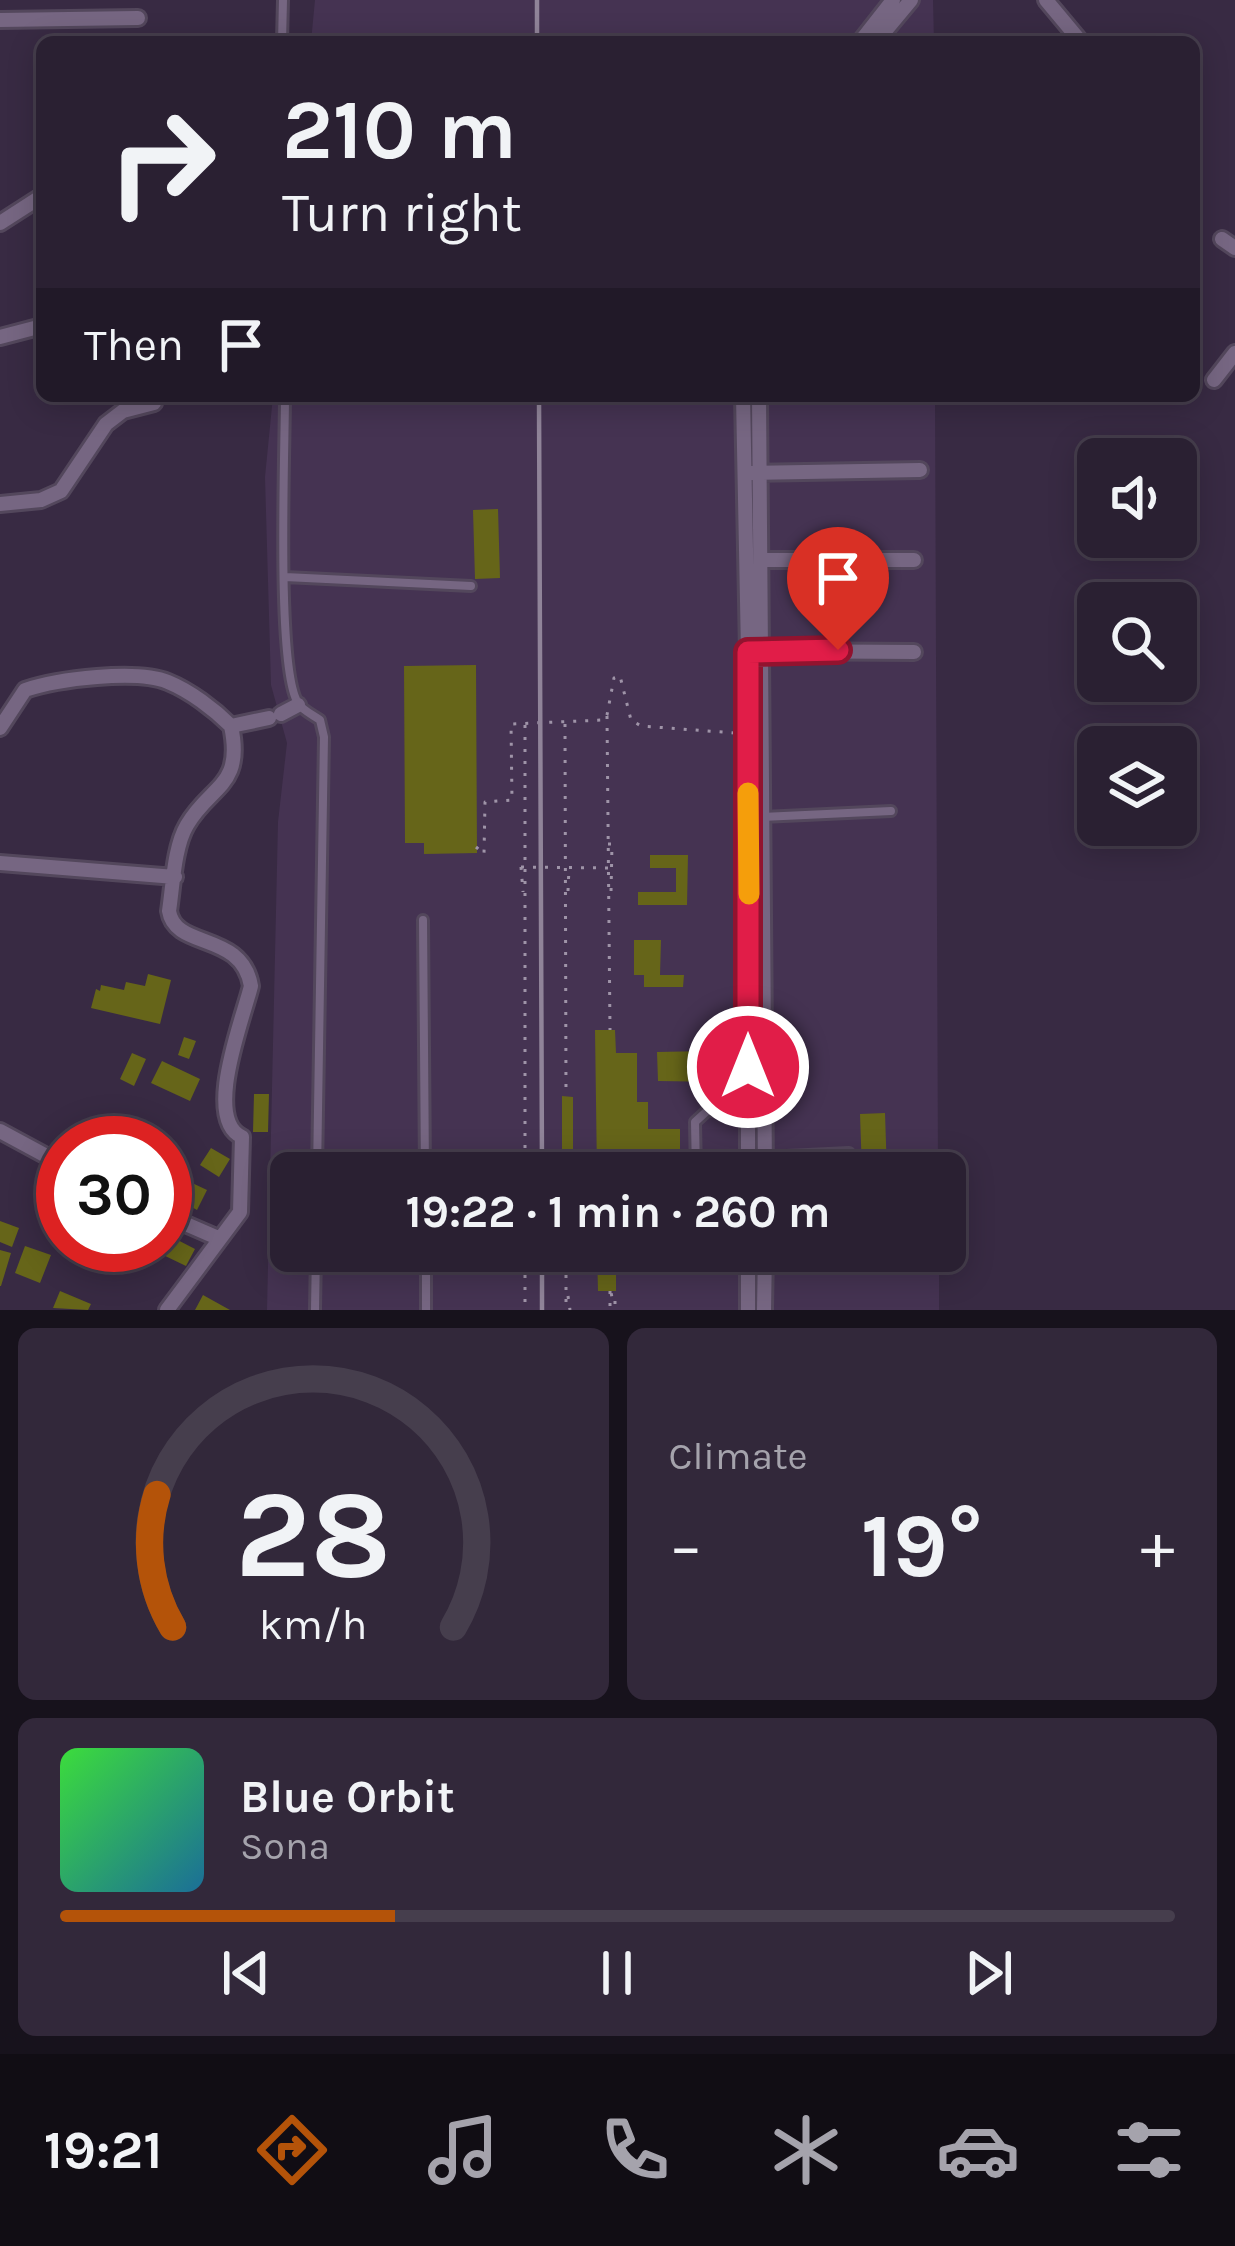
<!DOCTYPE html>
<meta charset="utf-8">
<style>
:root{--surface:#2a2032;--page:#32283a;--text:#f1f3f6;--muted:#a5a3ac;--line:#463e4d;--accent:#b45309}
body{margin:0;font-family:Karla,sans-serif;background:var(--page);color:var(--text);height:100vh;display:flex;flex-direction:column;font-size:45px;white-space:nowrap}
*{box-sizing:border-box;margin:0}
p{font-size:39px;color:var(--muted)}
.icon{flex:none;width:66px;height:66px;fill:none;stroke:currentColor;stroke-width:2;stroke-linecap:round;stroke-linejoin:round}
.map{position:relative;height:1310px;overflow:hidden}
.drawer{display:flex;flex-direction:column;gap:18px;padding:18px;background:#17121c;flex:1}
.drawer>*{flex:none}
.hud{position:absolute;left:36px;top:36px;width:1164px;height:366px;border-radius:18px;box-shadow:0 6px 30px #0003,0 0 0 3px var(--line);background:#2a2032;color:var(--text);overflow:hidden}
.fabs{position:absolute;left:1077px;top:438px;display:grid;gap:24px}
.fabs a{display:grid;place-items:center;width:120px;height:120px;border-radius:18px;background:var(--surface);box-shadow:0 6px 30px #0003,0 0 0 3px var(--line);font-size:60px}
.speed{position:absolute;left:36px;top:1116px;display:flex;gap:24px;font-size:60px;font-weight:700;text-align:center}
.speed>*{display:grid;place-content:center;width:156px;height:156px;border-radius:50%;background:var(--surface);box-shadow:0 6px 30px #0003,0 0 0 3px var(--line);line-height:1}
.speed .limit{border:18px solid #d22;background:#fff;color:#111}
.pin{position:absolute;display:grid;place-items:center;width:102px;height:102px;color:#fff;margin:-123px -51px;border-radius:50% 50% 50% 0;rotate:-45deg;box-shadow:0 0 12px #0007}
.pin .icon{rotate:45deg}
.me{position:absolute;width:132px;margin:-66px;rotate:0deg;stroke-linejoin:round;filter:drop-shadow(0 0 9px #0008)}
.turn{display:flex;align-items:center;gap:42px;height:252px;padding:0 48px;font-size:54px}
.turn .icon{width:156px;height:156px;stroke-width:2.5}
.turn b{display:block;font-size:84px;line-height:102px}
.then{display:flex;align-items:center;height:114px;padding:0 48px;background:#0003;gap:24px;font-size:45px}
.big{font-size:90px;font-weight:700;line-height:1.1}
.drawer .tile{flex:1;display:flex;flex-direction:column;justify-content:center;gap:18px;min-width:0;padding:0 42px;border-radius:18px;background:var(--page)}
.drawer .dial{align-items:center;gap:0}
.dial svg{height:312px;overflow:visible;fill:none;stroke:var(--line);stroke-width:7;stroke-linecap:round;text-anchor:middle}
.dial text{fill:var(--text);stroke:none}
.song{display:flex;align-items:center;gap:36px}
.cover{width:144px;height:144px;border-radius:18px;background:linear-gradient(135deg,hsl(120 70% 55%),hsl(200 70% 35%))}
.played{height:12px;border-radius:6px;background:linear-gradient(90deg,var(--accent) 30%,var(--line) 30%)}
.keys{display:flex;justify-content:space-around;direction:ltr}
.heat{display:flex;justify-content:space-between;align-items:center;font-size:66px;direction:ltr}
.drawer .tiles{flex:1;display:grid;gap:18px;grid-template-columns:1fr 1fr}
.tile:last-child{grid-column:span 2}
.trip{position:absolute;left:270px;top:1152px;width:696px;height:120px;border-radius:18px;background:var(--surface);box-shadow:0 6px 30px #0003,0 0 0 3px var(--line);font-weight:700;line-height:120px;text-align:center}
.tab-bar{display:flex;height:192px;justify-content:space-around;align-items:center;background:#110d14;color:var(--muted)}
.tab-bar .icon{width:84px;height:84px}
.tab-bar .selected{color:var(--accent)}
.tab-bar b{font-size:54px;color:var(--text)}
.map>svg:first-child{display:block}
</style>
<div class="map">
<svg width="1235" height="1310" viewBox="0 0 1235 1310">
<rect width="100%" height="100%" fill="#382a43"/>
<!-- built -->
<path fill="#453352" d="M315,0H933L934,42H311Z
M273,396H935L938,1173H291V1251H939V1310H267L278,822L287,743L271,685L265,477Z"/>
<!-- building -->
<path fill="#666519" d="M498,509L500,578L475,579L473,510Z
M476,665L477,853L424,854V843H405L404,666Z
M650,855H688L687,905H638V892H676V868H650Z
M634,940H661L660,975H684L683,987H644V975H634Z
M148,974L171,980L160,1024L91,1008L96,989L100,991L101,985L124,990L126,982L145,986Z
M595,1030H615L616,1053H637V1102H648V1129H680V1159H648V1173H597Z
M184,1037L196,1041L189,1059L178,1055Z
M706,1051L724,1054V1082L658,1081L657,1052Z
M132,1053L146,1059L134,1086L120,1079Z
M162,1061L200,1079L190,1101L151,1083Z
M254,1094H269L268,1132H253Z
M562,1096L573,1097V1173H562Z
M885,1113L887,1173H862L860,1114Z
M211,1148L230,1159L219,1177L200,1165Z
M190,1182L207,1190L197,1210L181,1201Z
M63,1196V1225L52,1220Z
M0,1221L19,1228L12,1247L0,1242Z
M168,1235L195,1249L186,1266L159,1253Z
M119,1245H147L141,1256Z
M25,1246L51,1255L40,1283L15,1273Z
M0,1250L11,1253L1,1286H0Z
M597,1251H637V1258H616V1291H598Z
M60,1291L91,1304L88,1310L53,1308Z
M203,1295L230,1310H195Z"/>
<g fill="none" stroke-linecap="round" stroke-linejoin="round">
<!-- lane casing -->
<g stroke="#53475c" stroke-width="14">
<path id="lane" d="M282,42L283,0
M285,396C285,449 276,669 298,703C302,710 313,715 320,720L324,737L317,1173
M285,577L471,586
M762,817L891,811
M423,920L425,1173
M766,1157L849,1153
M696,1173L695,1122L707,1111L746,1110
M426,1251V1310
M315,1310L316,1251"/>
</g>
<!-- street casing -->
<g stroke="#53475c" stroke-width="20">
<path id="street" d="M1046,0L1081,42
M0,20L138,18
M860,42L893,0
M876,42L911,0
M0,223L42,196
M1222,239L1235,248
M0,337L42,326
M1214,380L1235,353
M743,396L748,652V1173
M759,396L765,1173
M750,473L920,470
M0,504L41,500L61,491L106,424L123,411L154,403
M762,560H914
M753,651L914,652
M281,714L298,705
M231,726L269,718
M0,728L25,690C57,679 137,669 168,682C190,691 214,709 231,726C244,787 210,785 187,825C174,847 173,885 169,911C175,950 242,931 251,986C243,1019 203,1119 242,1137L240,1212L167,1310
M0,863L175,877
M0,1131L63,1165
M165,1215L218,1238
M748,1251V1310
M764,1310L765,1251"/>
</g>
<!-- path -->
<path stroke="#9f94a8" stroke-width="3" stroke-dasharray="3 9" stroke-linecap="butt" d="M607,716L610,1030
M565,724L566,1096
M525,725V1173
M608,844H612L611,892
M476,847L484,854L485,802L512,800L511,724L603,720L607,715L614,678L620,676L631,720L641,726L735,733
M521,867L523,892
M568,891L569,868
M525,1251V1310
M566,1251V1310
M610,1291V1310
M610,1295L615,1294V1310
M568,1296L570,1310"/>
<!-- lane -->
<use href="#lane" stroke="#766682" stroke-width="8"/>
<!-- street -->
<use href="#street" stroke="#766682" stroke-width="14"/>
<!-- rail -->
<path stroke="#908499" stroke-width="4.5" d="M537,0V42
M539,396L542,1173
M542,1251V1310"/>
<!-- path-bridge -->
<path stroke="#9f94a8" stroke-width="3" stroke-dasharray="3 9" stroke-linecap="butt" d="M521,867L613,868"/>
</g>
<g fill="none" stroke-linecap="round" stroke-linejoin="round">
<!-- route casing -->
<g stroke="#92132f" stroke-width="30">
<path id="route" d="M748,1067V652L838,650"/>
</g>
<!-- route -->
<use href="#route" stroke="#e11d48" stroke-width="21"/>
<!-- slow -->
<path stroke="#f59e0b" stroke-width="21" d="M748,793L749,894"/>
</g>
</svg>
<div class="fabs">
<a><svg class="icon" aria-label="sound" viewBox="0 0 24 24"><path d="M4 9h4l5-4v14l-5-4H4zM17 9q2 3 0 6"/></svg></a>
<a><svg class="icon" aria-label="search" viewBox="0 0 24 24"><circle cx="10" cy="10" r="6"/><path d="M15 15l6 6"/></svg></a>
<a><svg class="icon" aria-label="layers" viewBox="0 0 24 24"><path d="M12 4l9 5-9 5-9-5zM3 14l9 5 9-5"/></svg></a>
</div>
<div class="speed"><div class="limit">30</div></div>
<div class="pin" style="left:838px;top:650px;background:#d93025"><svg class="icon" aria-label="arrive" viewBox="0 0 24 24"><path d="M6 21V4h12l-3 4 3 4H6"/></svg></div>
<svg class="me" style="left:748px;top:1067px" viewBox="-20 -20 40 40"><circle r="17" fill="#e11d48" stroke="#fff" stroke-width="3"/><path d="M0-11L8 9 0 5-8 9z" fill="#fff"/></svg>
<div class="trip">19:22 · 1 min · 260 m</div>
<div class="hud">
<div class="turn"><svg class="icon" aria-label="right" viewBox="0 0 24 24"><path d="M7 20v-9h11M14 6l5 5-5 5"/></svg><div><b>210 m</b>Turn right</div></div>
<div class="then">Then<svg class="icon" aria-label="arrive" viewBox="0 0 24 24"><path d="M6 21V4h12l-3 4 3 4H6"/></svg></div>
</div>
</div>
<section class="drawer">
<div class="tiles">
<div class="tile dial"><svg viewBox="0 0 100 80">
<path d="M14 69A42 42 0 1 1 86 69"/>
<path d="M14 69A42 42 0 0 1 10 35" stroke="#b45309"/>
<text x="50" y="56" font-size="32" font-weight="700">28</text>
<text x="50" y="72" font-size="11">km/h</text>
</svg></div>
<div class="tile"><p>Climate</p>
<div class="heat"><a>−</a><b class="big">19°</b><a>+</a></div>
</div>
<div class="tile">
<div class="song"><i class="cover"></i><div><b>Blue Orbit</b><p>Sona</p></div></div>
<div class="played"></div>
<div class="keys"><svg class="icon" aria-label="previous" viewBox="0 0 24 24"><path d="M18 5L8 12l10 7zM5 5v14"/></svg><svg class="icon" aria-label="pause" viewBox="0 0 24 24"><path d="M8 5v14M16 5v14"/></svg><svg class="icon" aria-label="next" viewBox="0 0 24 24"><path d="M6 5l10 7-10 7zM19 5v14"/></svg></div>
</div>
</div>
</section>
<nav class="tab-bar">
<b>19:21</b>
<svg class="icon selected" aria-label="directions" viewBox="0 0 24 24"><path d="M12 3l9 9-9 9-9-9zM9 14v-3h6M13 9l2 2-2 2"/></svg>
<svg class="icon" aria-label="music" viewBox="0 0 24 24"><path d="M9 18V5l10-2v13"/><circle cx="6" cy="18" r="3"/><circle cx="16" cy="16" r="3"/></svg>
<svg class="icon" aria-label="phone" viewBox="0 0 24 24"><path d="M5 4h4l2 5-3 2q2 4 5 5l2-3 5 2v4C11 20 4 13 5 4z"/></svg>
<svg class="icon" aria-label="climate" viewBox="0 0 24 24"><path d="M12 3v18M4 7l16 10M4 17L20 7"/></svg>
<svg class="icon" aria-label="car" viewBox="0 0 24 24"><path d="M5 17H2v-5l4-1 3-4h7l3 4 3 1v5h-3M9 17h6M6 11h13"/><circle cx="7" cy="17" r="2"/><circle cx="17" cy="17" r="2"/></svg>
<svg class="icon" aria-label="filters" viewBox="0 0 24 24"><path d="M4 7h16M4 17h16"/><circle cx="9" cy="7" r="2"/><circle cx="15" cy="17" r="2"/></svg>
</nav>
